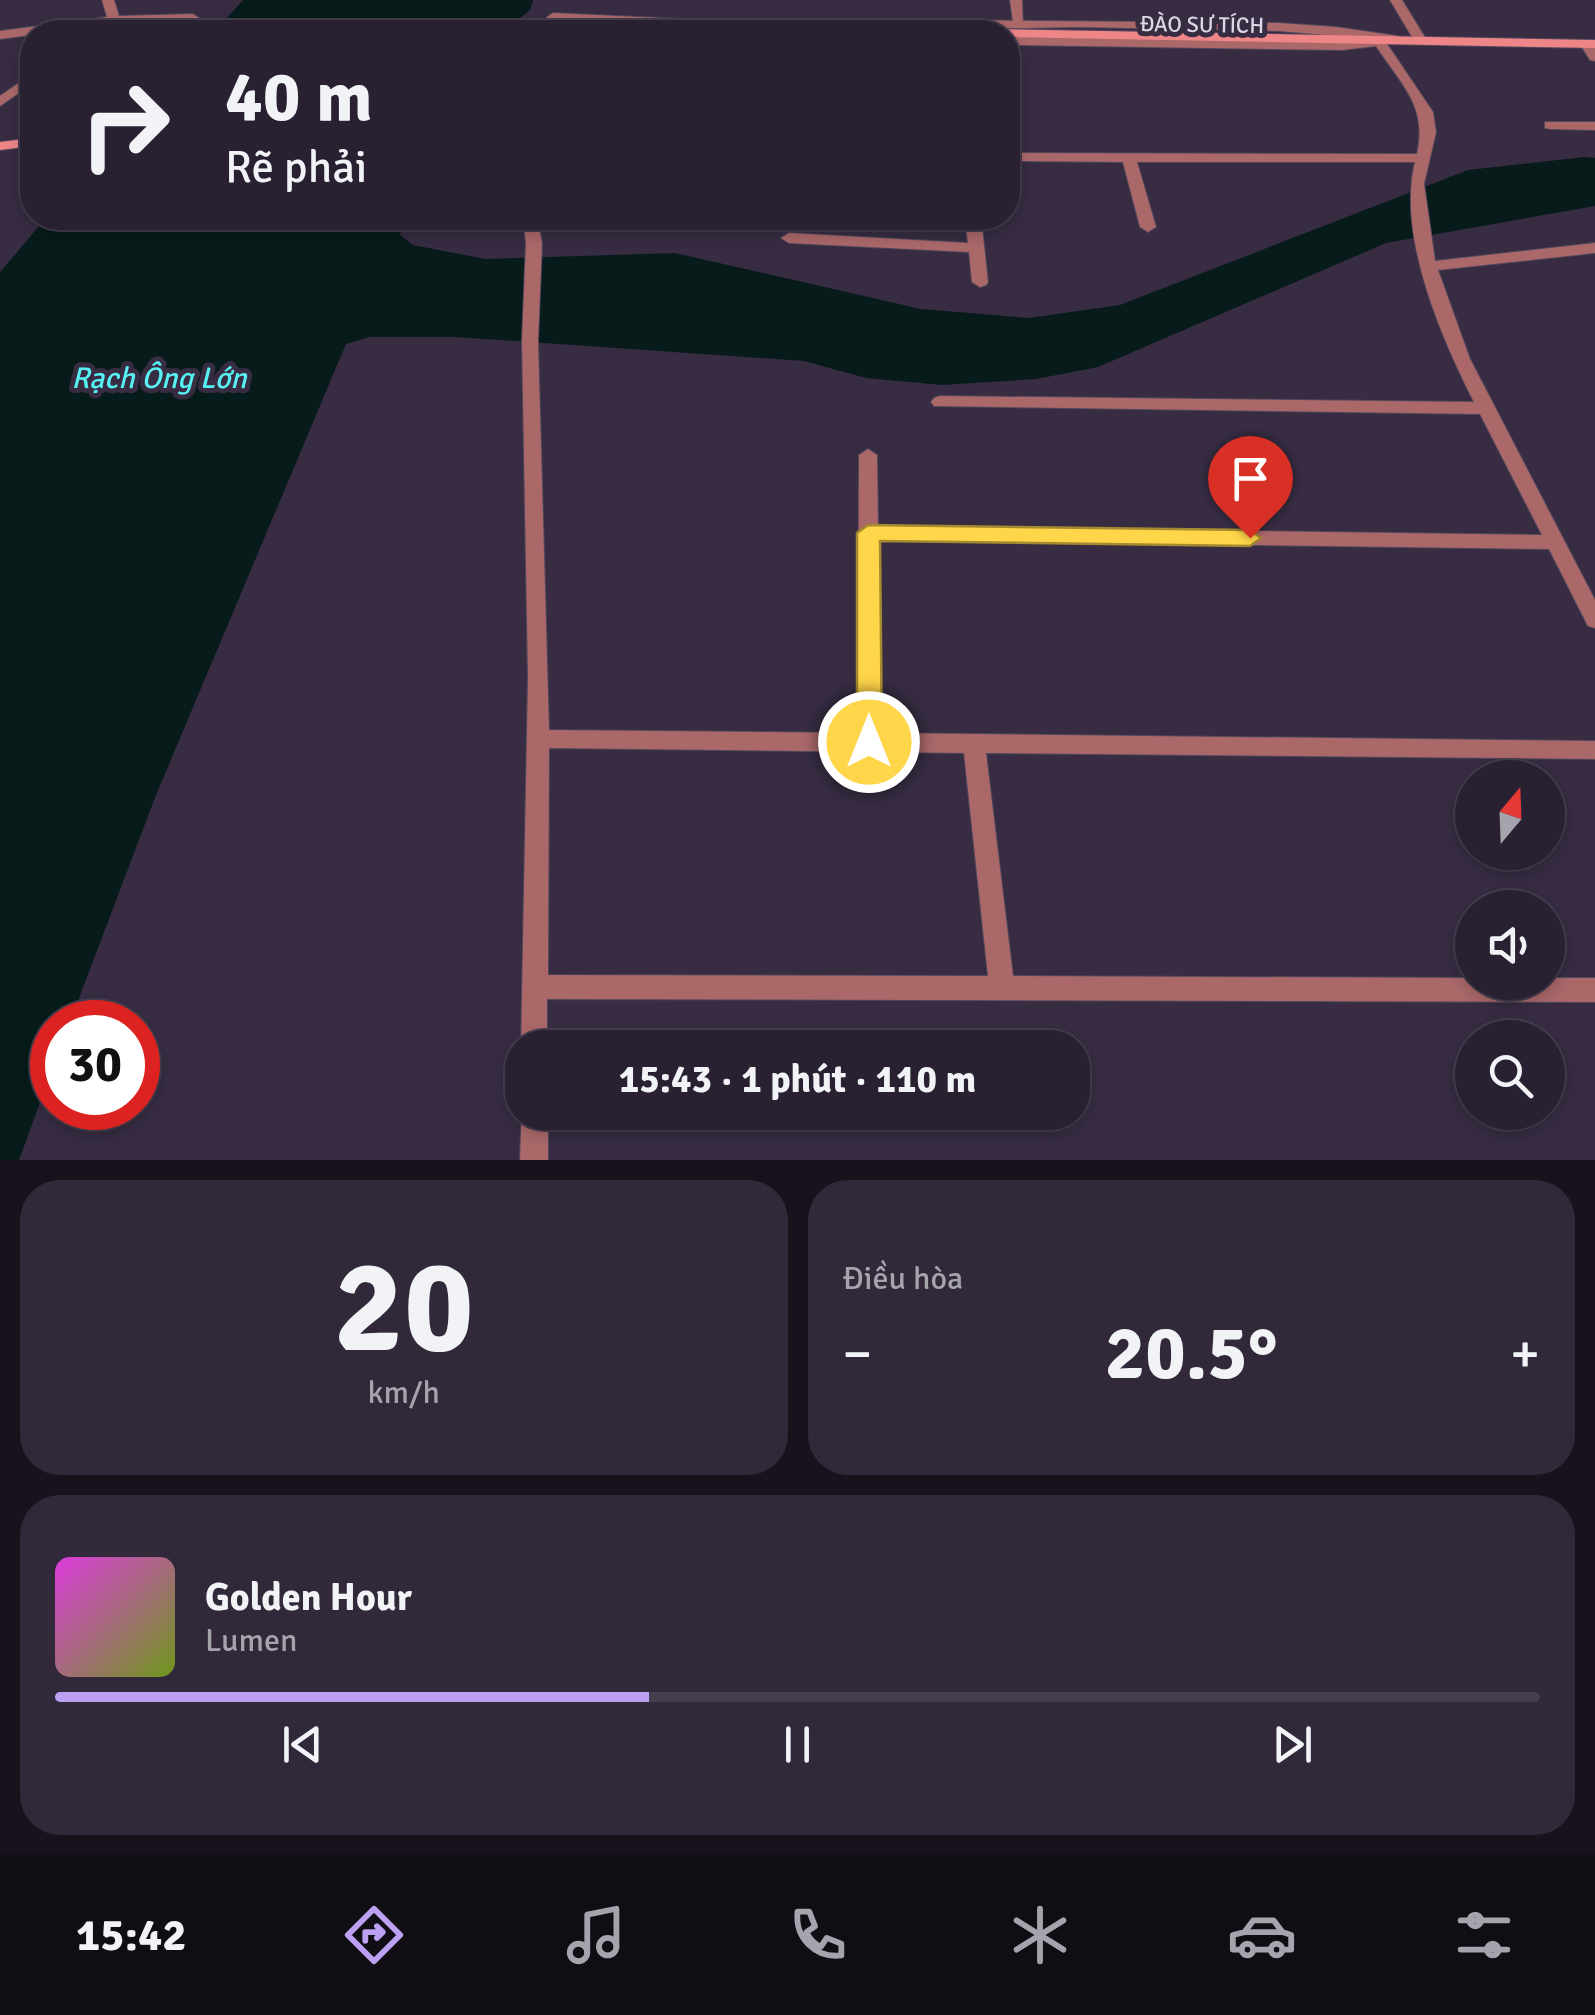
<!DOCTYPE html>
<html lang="vi">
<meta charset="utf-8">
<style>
:root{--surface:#292132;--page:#31293a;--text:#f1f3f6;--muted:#a5a3ac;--line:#453e4d;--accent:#bca0f2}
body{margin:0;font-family:Signika,sans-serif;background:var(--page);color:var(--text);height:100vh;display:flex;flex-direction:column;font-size:38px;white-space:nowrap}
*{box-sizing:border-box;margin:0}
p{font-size:32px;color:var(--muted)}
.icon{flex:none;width:55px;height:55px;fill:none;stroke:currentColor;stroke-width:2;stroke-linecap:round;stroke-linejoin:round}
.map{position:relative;height:1160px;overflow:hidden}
.details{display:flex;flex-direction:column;gap:20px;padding:20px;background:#17121c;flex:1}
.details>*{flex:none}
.guide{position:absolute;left:20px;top:20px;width:1000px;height:210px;border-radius:40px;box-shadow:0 5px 15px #0003,0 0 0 2px var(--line);background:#292132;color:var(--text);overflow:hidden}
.needle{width:65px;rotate:19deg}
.buttons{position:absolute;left:1455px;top:760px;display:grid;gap:20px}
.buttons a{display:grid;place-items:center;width:110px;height:110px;border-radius:50%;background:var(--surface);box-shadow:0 5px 15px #0003,0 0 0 2px var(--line);font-size:50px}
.speed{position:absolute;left:30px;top:1000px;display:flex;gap:20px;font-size:50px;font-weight:700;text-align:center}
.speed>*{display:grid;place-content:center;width:130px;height:130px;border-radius:50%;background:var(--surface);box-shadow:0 5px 15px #0003,0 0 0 2px var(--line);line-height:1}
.speed .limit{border:15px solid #d22;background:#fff;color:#111}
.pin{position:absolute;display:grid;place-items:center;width:85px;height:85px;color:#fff;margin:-102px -42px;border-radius:50% 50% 50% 0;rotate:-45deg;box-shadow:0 0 10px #0007}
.pin .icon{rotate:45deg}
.me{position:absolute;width:110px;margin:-55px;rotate:0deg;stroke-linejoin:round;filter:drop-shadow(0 0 8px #0008)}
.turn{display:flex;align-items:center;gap:35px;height:210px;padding:0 40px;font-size:45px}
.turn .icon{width:130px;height:130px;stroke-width:2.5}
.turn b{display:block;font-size:70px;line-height:85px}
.big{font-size:75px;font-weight:700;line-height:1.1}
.details .widget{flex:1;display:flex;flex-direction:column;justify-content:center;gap:15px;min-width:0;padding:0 35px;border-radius:40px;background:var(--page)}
.details .dial{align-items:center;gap:0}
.dial b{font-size:130px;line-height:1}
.song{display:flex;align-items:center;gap:30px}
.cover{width:120px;height:120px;border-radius:15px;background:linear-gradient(135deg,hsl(300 70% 55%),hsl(80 70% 35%))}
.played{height:10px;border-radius:5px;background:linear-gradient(90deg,var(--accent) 40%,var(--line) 40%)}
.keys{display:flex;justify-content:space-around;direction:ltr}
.heat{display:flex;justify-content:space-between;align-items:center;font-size:55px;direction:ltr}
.details .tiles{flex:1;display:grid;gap:20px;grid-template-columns:1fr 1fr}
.widget:last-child{grid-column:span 2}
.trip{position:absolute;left:505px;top:1030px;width:585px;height:100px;border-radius:40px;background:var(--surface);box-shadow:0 5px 15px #0003,0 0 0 2px var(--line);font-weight:700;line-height:100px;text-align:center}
.tabs{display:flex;height:160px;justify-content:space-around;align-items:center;background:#100d14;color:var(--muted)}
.tabs .icon{width:70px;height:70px}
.tabs .current{color:var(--accent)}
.tabs b{font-size:45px;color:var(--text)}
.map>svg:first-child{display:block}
</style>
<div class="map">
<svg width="1595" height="1160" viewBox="0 0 1595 1160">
<rect width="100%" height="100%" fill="#372c42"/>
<!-- water -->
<path fill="#071b1b" d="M243,0H533L530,10L503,32H214Z
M1585,157L1595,158V206L1386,243L1098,367L1036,379L942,385L866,378L804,361L456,337H370L346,344L156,795L70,1022H52V1070L19,1160H0V272L46,218H425L399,234L413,245L485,259L675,253L921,309L1029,318L1120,305L1468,170Z"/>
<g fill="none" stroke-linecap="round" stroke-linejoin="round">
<!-- lane casing -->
<g stroke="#52475c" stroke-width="2">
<path id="lane" d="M1010,0H1022L1023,25L1013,22Z
M1390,0H1402L1426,39L1425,42H1415Z
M105,17L111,21L98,32H85Z
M1581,41H1591L1595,48V61L1590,60L1580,44Z
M32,74V84L0,106V96Z
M1545,122H1595V130L1550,129L1545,128Z"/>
</g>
<!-- street casing -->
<g stroke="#52475c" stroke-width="2">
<path id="street" d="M102,0H114L119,16L193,14L199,18L193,22L114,24L0,39V31L107,17Z
M553,13L726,21L793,28L799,32L558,21L555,32H543L547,17Z
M945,20L1279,23L1336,27L1398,36V42L1385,41L1433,112L1436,132L1424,184L1435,261L1595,243V253L1438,270L1470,359L1595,600V628L1588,626L1549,549L878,540L880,733L1595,741V759L986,753L1013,976L1472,978V982H1548V978H1595V1002L547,999V1048H522V1052L521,1048L528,678L522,341L526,243L523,218H537L542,243L538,341L549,730L858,733L859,455L868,449L877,455L878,526L1542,535L1480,414L934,406L931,402L934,398L940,396L1474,402C1441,337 1397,236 1415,162H1137L1156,227L1148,232L1140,227L1123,162L1008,161V153L1417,154C1428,106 1401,84 1376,46L1342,50L1008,45V37L1342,42L1372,39L1279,31L1077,27L807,32C829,19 914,21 945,20ZM549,748L964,753L988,976L548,975Z
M965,218H981L988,282L986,285L980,287L972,282L969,252L789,243L781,238L789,233L968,243Z
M522,1107V1112H548V1160H520Z"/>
</g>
<!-- secondary casing -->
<g stroke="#52475c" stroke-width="2">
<path id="secondary" d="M937,28L1595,40V48L1008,37V32H931Z
M32,138V146L0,150V142Z"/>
</g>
<!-- lane -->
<use href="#lane" fill="#aa6869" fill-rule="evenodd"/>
<!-- street -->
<use href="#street" fill="#aa6869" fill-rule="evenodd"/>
<!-- secondary -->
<use href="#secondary" fill="#ee8587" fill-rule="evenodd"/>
</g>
<!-- route -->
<path fill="#ffd54a" stroke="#a68a30" stroke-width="2.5" d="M868,525L1250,530L1261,538L1250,546L880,541L882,742L878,750L869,753L860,750L857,742V533Z"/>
<g text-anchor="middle" stroke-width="10" stroke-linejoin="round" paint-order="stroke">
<!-- far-street labels -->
<g font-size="22" fill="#ddd7e5" stroke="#372c42">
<text transform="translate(1202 24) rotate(1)" y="8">ĐÀO SƯ TÍCH</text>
</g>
<!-- water labels -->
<g font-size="30" font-style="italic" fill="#57f0f2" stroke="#372c42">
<text x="159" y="388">Rạch Ông Lớn</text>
</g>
</g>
</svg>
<div class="buttons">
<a><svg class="needle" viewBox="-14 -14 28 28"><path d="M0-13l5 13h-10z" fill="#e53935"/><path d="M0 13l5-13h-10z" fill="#a5a3ac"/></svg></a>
<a><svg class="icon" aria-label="sound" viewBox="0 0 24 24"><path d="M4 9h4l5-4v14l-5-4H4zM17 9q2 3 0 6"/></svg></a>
<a><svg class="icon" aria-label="search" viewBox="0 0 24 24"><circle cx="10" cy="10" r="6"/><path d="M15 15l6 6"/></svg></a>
</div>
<div class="speed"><div class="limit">30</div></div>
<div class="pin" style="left:1250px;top:538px;background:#d93025"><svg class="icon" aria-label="arrive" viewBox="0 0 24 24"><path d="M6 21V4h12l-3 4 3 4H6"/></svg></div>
<svg class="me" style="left:869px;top:742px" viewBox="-20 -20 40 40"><circle r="17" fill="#ffd54a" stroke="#fff" stroke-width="3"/><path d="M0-11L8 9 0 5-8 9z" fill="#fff"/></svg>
<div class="trip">15:43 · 1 phút · 110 m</div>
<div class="guide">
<div class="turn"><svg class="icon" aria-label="right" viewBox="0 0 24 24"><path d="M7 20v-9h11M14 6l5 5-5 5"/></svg><div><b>40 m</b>Rẽ phải</div></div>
</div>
</div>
<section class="details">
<div class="tiles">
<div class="widget dial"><b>20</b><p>km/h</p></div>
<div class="widget"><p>Điều hòa</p>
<div class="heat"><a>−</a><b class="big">20.5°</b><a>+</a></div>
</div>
<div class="widget">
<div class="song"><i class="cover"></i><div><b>Golden Hour</b><p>Lumen</p></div></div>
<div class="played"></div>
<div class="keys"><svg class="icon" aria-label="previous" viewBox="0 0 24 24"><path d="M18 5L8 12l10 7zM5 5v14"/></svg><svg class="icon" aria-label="pause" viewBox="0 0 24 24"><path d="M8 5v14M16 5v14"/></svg><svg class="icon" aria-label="next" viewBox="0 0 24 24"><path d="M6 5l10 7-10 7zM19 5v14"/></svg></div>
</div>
</div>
</section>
<nav class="tabs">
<b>15:42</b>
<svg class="icon current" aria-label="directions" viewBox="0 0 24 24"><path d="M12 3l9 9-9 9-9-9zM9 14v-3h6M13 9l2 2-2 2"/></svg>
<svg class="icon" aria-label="music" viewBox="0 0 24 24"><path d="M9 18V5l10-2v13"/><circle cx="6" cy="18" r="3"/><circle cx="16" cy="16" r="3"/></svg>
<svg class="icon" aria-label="phone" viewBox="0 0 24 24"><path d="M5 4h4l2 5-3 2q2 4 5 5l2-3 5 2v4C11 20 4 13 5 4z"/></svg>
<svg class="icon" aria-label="climate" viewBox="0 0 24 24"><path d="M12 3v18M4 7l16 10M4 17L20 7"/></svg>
<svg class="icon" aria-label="car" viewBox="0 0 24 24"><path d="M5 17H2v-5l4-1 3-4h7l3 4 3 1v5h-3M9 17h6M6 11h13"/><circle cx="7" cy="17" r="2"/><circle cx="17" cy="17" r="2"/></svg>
<svg class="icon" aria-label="filters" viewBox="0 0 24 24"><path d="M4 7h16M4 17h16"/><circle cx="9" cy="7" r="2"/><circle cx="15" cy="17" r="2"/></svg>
</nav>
